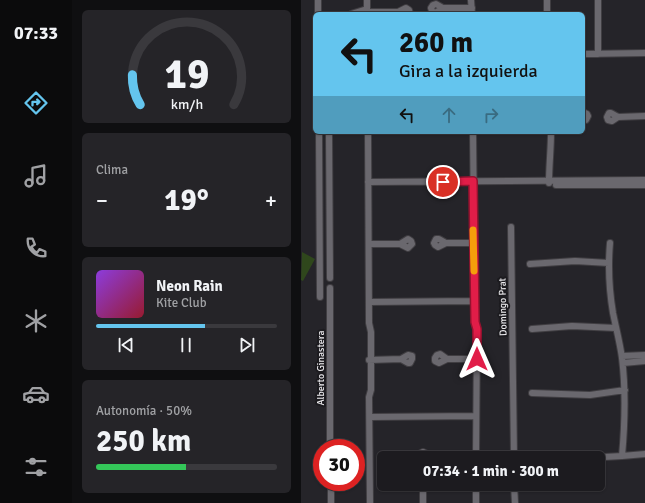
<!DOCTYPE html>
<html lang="es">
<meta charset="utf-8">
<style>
:root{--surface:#1c1b1f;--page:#252428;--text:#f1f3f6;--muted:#a0a1a4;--line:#3a393d;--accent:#64c5ee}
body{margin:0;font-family:Signika,sans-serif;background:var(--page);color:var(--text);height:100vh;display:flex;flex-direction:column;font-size:15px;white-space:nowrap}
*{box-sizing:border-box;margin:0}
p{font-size:13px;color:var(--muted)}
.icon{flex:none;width:22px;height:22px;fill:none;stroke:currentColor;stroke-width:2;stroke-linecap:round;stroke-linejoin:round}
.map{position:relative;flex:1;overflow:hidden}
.side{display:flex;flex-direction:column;gap:10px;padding:10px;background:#0f0f11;width:229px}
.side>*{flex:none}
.guide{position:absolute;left:12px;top:12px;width:272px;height:122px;border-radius:6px;box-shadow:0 1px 3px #0004,0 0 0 1px var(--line);background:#64c5ee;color:#111;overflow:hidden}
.speed{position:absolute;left:12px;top:439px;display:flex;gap:8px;font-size:20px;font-weight:700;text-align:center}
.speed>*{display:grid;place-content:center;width:52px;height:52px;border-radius:50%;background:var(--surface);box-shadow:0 1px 3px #0004,0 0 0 1px var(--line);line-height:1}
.speed .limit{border:6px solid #d22;background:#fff;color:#111}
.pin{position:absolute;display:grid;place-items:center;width:34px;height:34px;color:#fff;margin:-17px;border:2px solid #fff;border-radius:50%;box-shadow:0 1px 4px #0007}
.me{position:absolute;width:44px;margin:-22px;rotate:0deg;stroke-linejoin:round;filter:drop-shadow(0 0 3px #0008)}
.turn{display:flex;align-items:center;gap:14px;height:84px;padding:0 20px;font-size:18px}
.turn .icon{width:52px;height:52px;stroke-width:2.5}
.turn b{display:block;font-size:28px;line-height:34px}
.lanes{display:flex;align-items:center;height:38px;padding:0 20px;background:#0003;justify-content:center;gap:20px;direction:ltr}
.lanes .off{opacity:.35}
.big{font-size:30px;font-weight:800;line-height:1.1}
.side .card{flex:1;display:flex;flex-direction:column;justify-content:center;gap:6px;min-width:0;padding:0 14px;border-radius:6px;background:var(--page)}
.side .dial{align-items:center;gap:0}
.dial svg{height:104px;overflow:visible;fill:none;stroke:var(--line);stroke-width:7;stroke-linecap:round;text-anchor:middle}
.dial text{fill:var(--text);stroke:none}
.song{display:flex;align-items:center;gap:12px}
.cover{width:48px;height:48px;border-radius:6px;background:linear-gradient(135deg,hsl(270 70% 55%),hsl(350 70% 35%))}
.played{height:4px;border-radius:2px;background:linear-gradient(90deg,var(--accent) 60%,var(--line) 60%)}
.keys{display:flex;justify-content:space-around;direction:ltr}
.heat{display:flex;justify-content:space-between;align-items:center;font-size:22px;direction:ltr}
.charge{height:6px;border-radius:3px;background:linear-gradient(90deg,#34c759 50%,var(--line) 0)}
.trip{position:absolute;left:76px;top:451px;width:228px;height:40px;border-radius:6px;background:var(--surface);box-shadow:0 1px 3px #0004,0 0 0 1px var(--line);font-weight:800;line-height:40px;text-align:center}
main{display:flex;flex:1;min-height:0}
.menu{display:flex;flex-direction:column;width:72px;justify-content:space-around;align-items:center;background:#0b0b0c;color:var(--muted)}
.menu .icon{width:28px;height:28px}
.menu .on{color:var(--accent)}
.menu b{font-size:18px;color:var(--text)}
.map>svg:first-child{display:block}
</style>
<main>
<nav class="menu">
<b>07:33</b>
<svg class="icon on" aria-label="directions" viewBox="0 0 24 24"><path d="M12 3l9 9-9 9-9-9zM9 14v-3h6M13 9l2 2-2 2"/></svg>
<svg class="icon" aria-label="music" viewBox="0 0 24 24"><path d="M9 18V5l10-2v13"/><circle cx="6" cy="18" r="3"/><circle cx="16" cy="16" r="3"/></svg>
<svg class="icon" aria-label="phone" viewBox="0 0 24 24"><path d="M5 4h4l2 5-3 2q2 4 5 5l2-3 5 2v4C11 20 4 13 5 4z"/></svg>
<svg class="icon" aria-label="climate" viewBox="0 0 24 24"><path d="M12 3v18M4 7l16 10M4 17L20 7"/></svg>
<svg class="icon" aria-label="car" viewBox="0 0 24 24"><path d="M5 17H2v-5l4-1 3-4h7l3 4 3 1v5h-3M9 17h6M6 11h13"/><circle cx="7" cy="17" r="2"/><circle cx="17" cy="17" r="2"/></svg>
<svg class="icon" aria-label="filters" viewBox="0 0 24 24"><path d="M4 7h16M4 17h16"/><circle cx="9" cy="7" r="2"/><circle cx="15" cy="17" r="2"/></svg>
</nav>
<section class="side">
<div class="card dial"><svg viewBox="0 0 100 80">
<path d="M14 69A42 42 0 1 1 86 69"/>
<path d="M14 69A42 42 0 0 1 8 46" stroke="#64c5ee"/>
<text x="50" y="56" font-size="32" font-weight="700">19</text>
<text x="50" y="72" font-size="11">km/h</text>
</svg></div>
<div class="card"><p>Clima</p>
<div class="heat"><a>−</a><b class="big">19°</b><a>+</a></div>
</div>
<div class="card">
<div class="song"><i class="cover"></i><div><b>Neon Rain</b><p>Kite Club</p></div></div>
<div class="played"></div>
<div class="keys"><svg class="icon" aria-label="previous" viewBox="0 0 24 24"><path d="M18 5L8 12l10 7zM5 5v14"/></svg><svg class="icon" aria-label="pause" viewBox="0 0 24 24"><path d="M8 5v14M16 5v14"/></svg><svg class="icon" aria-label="next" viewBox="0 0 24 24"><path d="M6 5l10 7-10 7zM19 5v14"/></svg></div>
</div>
<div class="card"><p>Autonomía · 50%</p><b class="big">250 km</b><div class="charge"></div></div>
</section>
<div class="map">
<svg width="344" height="503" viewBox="0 0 344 503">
<rect width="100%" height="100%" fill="#252429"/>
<!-- green -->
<path fill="#2f471c" d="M1,252L14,259L2,281L0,280Z"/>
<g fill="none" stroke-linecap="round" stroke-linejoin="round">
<!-- minor casing -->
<g stroke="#403e42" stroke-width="8">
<path id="minor" d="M17,0V14
M66,0V12
M170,0L171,14
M246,0V14
M297,0V54
M142,8L135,4L132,5L130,8L131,11L134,13L142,8H171
M66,12H97L100,14
M97,12L105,8L108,10L109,14
M50,14L66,9
M282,54L344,53
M282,112L286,114L287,116L285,120H282
M317,117L311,121L307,120L306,117L308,113H310L317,117L344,116
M18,132L19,297
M28,132L29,278
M67,132L68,323L70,332V390L68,397L69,503
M172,132L174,322L176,329L175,458
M67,182L344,180
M248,183C248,166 250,149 250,132
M255,185H344
M210,227L213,458
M145,243L138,239H135L133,243L134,245L137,247L145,243H173
M309,243C307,266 308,289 312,313C315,328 319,343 321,358C325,391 324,423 321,456L344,454
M68,244H99L107,248L111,244L110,241L107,239L99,244
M229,264L274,261L308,263
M29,288V448
M68,302L173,301
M231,329L271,326L315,328
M321,356L344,355
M146,359L139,354L136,355L134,358V361L138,363L146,359H176
M68,360L100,359L107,363H109L111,359V356L107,355L100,359
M322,363L344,361
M231,393L289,395L324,390
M69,417L175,416
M233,456L260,458
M118,458V454L122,452L126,454V458
M285,458L321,456
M30,482V503
M122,484V503
M175,484V503
M213,484L214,503"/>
</g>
<!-- minor -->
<use href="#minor" stroke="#6a686e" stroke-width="6"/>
</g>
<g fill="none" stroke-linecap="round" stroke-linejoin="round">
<!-- route casing -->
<g stroke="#92132f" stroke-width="10">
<path id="route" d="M142,182L172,181L174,322L176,329V359"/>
</g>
<!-- route -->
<use href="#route" stroke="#e11d48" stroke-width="7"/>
<!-- slow -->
<path stroke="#f59e0b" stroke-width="7" d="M172,230L173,271"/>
</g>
<g text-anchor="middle" stroke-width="4" stroke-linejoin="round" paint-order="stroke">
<!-- street labels -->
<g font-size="10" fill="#eeedf0" stroke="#1c1b1f">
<text transform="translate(201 307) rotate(-91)" y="4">Domingo Prat</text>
<text transform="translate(19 368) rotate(-90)" y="4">Alberto Ginastera</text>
</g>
</g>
</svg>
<div class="speed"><div class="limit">30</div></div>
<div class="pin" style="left:142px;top:182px;background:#d93025"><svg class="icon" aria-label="arrive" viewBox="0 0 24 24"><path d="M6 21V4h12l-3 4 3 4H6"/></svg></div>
<svg class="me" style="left:176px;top:359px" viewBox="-20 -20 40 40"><path d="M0-17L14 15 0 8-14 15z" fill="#e11d48" stroke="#fff" stroke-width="4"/></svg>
<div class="trip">07:34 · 1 min · 300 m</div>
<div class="guide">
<div class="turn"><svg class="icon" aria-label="left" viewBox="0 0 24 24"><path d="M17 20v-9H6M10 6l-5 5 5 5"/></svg><div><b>260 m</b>Gira a la izquierda</div></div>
<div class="lanes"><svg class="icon" aria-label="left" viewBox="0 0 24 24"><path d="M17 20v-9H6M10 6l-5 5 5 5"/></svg><svg class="icon off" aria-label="ahead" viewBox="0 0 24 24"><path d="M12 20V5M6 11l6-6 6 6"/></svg><svg class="icon off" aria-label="right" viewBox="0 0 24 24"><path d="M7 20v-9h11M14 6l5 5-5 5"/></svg></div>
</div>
</div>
</main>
